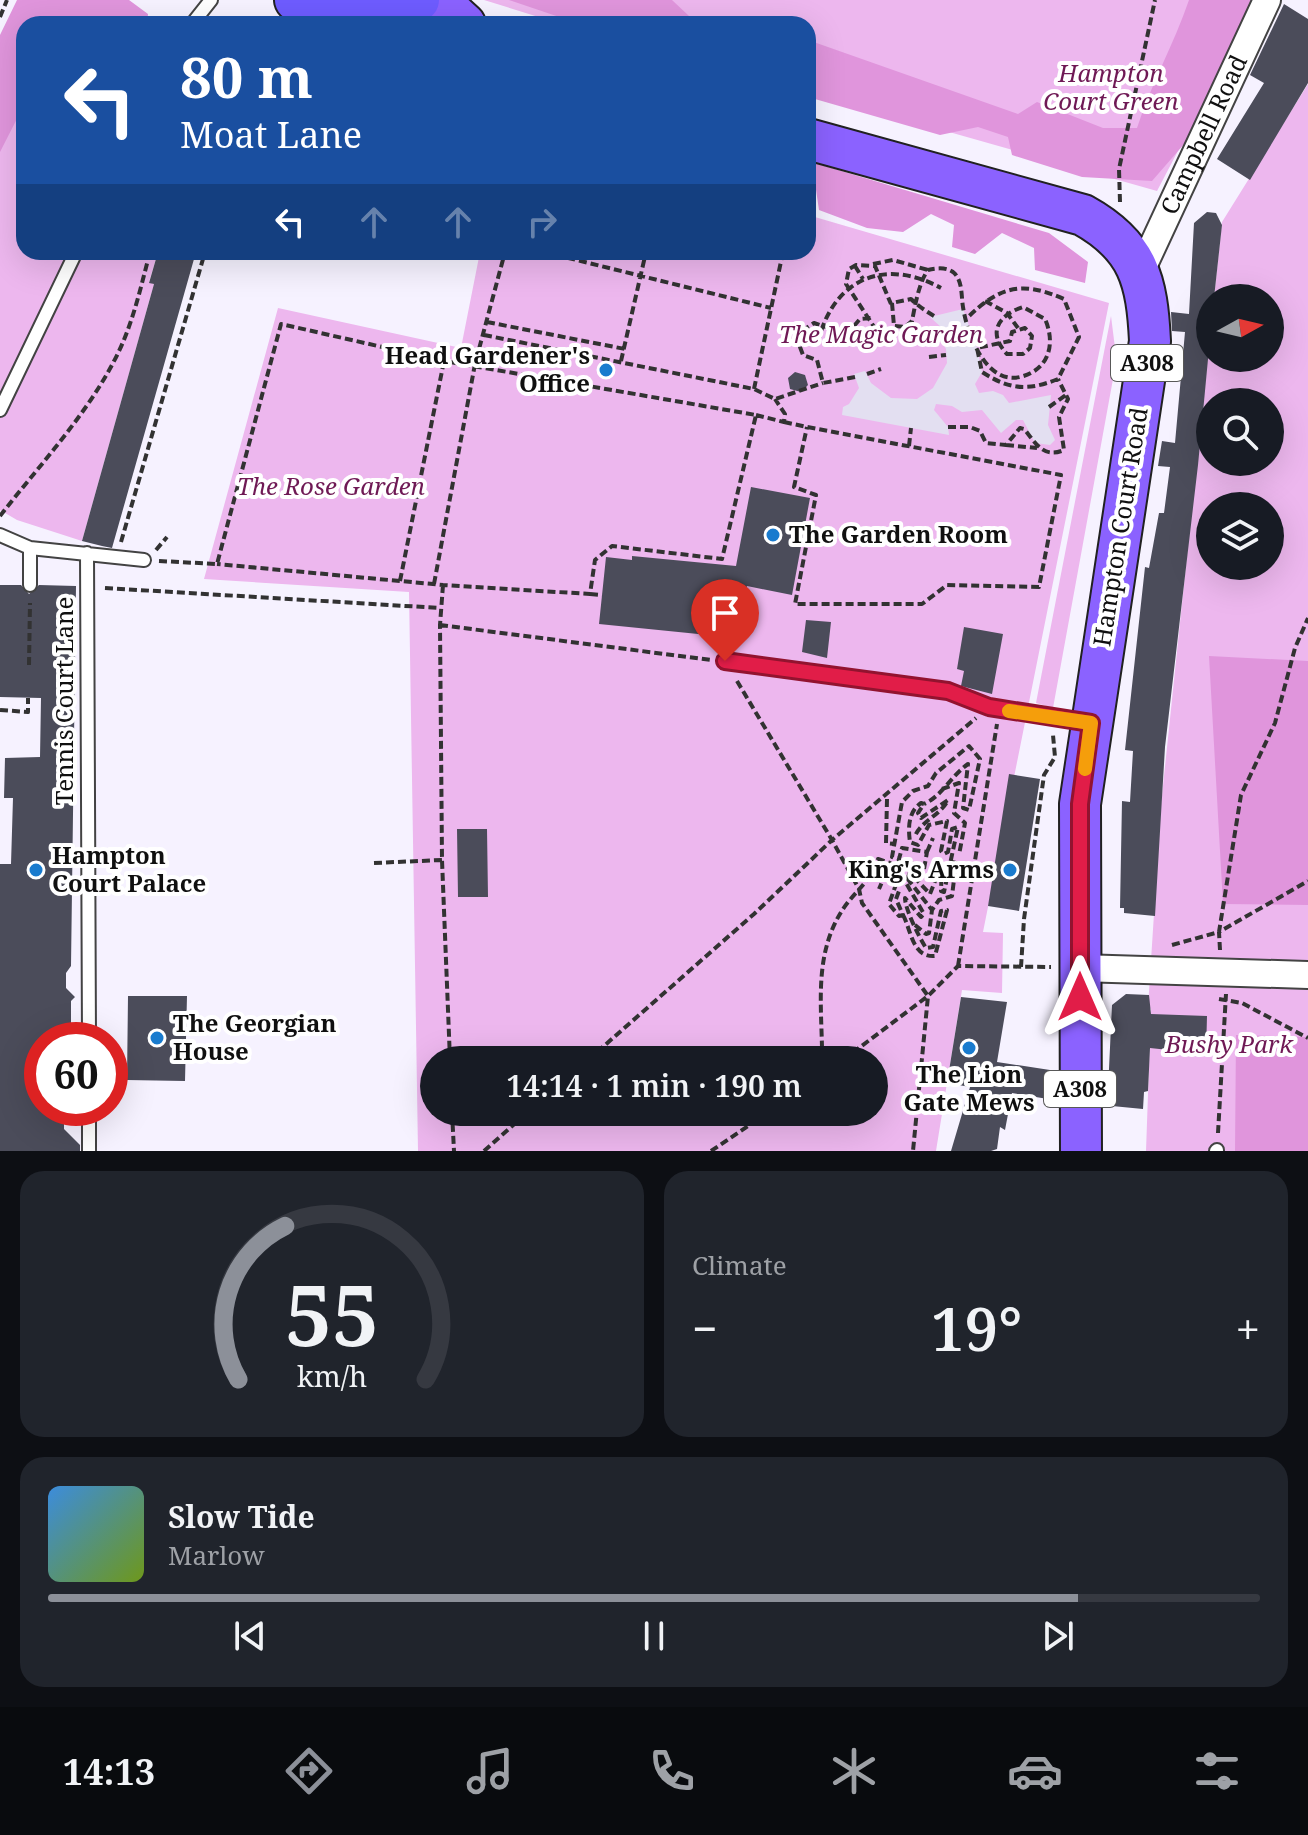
<!DOCTYPE html>
<meta charset="utf-8">
<style>
:root{--surface:#171b24;--page:#20242c;--text:#f1f3f6;--muted:#9ea1a6;--line:#363941;--accent:#8c9099}
body{margin:0;font-family:"Noto Serif",serif;background:var(--page);color:var(--text);height:100vh;display:flex;flex-direction:column;font-size:30px;white-space:nowrap}
*{box-sizing:border-box;margin:0}
p{font-size:26px;color:var(--muted)}
.icon{flex:none;width:44px;height:44px;fill:none;stroke:currentColor;stroke-width:2;stroke-linecap:round;stroke-linejoin:round}
.map{position:relative;height:1151px;overflow:hidden}
.sheet{display:flex;flex-direction:column;gap:20px;padding:20px;background:#0d0f14;flex:1}
.sheet>*{flex:none}
.hud{position:absolute;left:16px;top:16px;width:800px;height:244px;border-radius:24px;box-shadow:0 8px 32px #0002;background:#1a4fa0;color:#fff;overflow:hidden}
.needle{width:52px;rotate:82deg}
.fabs{position:absolute;left:1196px;top:284px;display:grid;gap:16px}
.fabs a{display:grid;place-items:center;width:88px;height:88px;border-radius:50%;background:var(--surface);box-shadow:0 8px 32px #0002;font-size:40px}
.speed{position:absolute;left:24px;top:1022px;display:flex;gap:16px;font-size:40px;font-weight:700;text-align:center}
.speed>*{display:grid;place-content:center;width:104px;height:104px;border-radius:50%;background:var(--surface);box-shadow:0 8px 32px #0002;line-height:1}
.speed .limit{border:12px solid #d22;background:#fff;color:#111}
.pin{position:absolute;display:grid;place-items:center;width:68px;height:68px;color:#fff;margin:-82px -34px;border-radius:50% 50% 50% 0;rotate:-45deg;box-shadow:0 0 8px #0007}
.pin .icon{rotate:45deg}
.me{position:absolute;width:88px;margin:-44px;rotate:0deg;stroke-linejoin:round;filter:drop-shadow(0 0 6px #0008)}
.turn{display:flex;align-items:center;gap:28px;height:168px;padding:0 32px;font-size:36px}
.turn .icon{width:104px;height:104px;stroke-width:2.5}
.turn b{display:block;font-size:56px;line-height:68px}
.lanes{display:flex;align-items:center;height:76px;padding:0 32px;background:#0003;justify-content:center;gap:40px;direction:ltr}
.lanes .off{opacity:.35}
.big{font-size:60px;font-weight:600;line-height:1.1}
.sheet .tile{flex:1;display:flex;flex-direction:column;justify-content:center;gap:12px;min-width:0;padding:0 28px;border-radius:24px;background:var(--page)}
.sheet .dial{align-items:center;gap:0}
.dial svg{height:208px;overflow:visible;fill:none;stroke:var(--line);stroke-width:7;stroke-linecap:round;text-anchor:middle}
.dial text{fill:var(--text);stroke:none}
.song{display:flex;align-items:center;gap:24px}
.cover{width:96px;height:96px;border-radius:12px;background:linear-gradient(135deg,hsl(210 70% 55%),hsl(80 70% 35%))}
.played{height:8px;border-radius:4px;background:linear-gradient(90deg,var(--accent) 85%,var(--line) 85%)}
.keys{display:flex;justify-content:space-around;direction:ltr}
.heat{display:flex;justify-content:space-between;align-items:center;font-size:44px;direction:ltr}
.sheet .tiles{flex:1;display:grid;gap:20px;grid-template-columns:1fr 1fr}
.tile:last-child{grid-column:span 2}
.trip{position:absolute;left:420px;top:1046px;width:468px;height:80px;border-radius:40px;background:var(--surface);box-shadow:0 8px 32px #0002;font-weight:600;line-height:80px;text-align:center}
.menu{display:flex;height:128px;justify-content:space-around;align-items:center;background:#090b0e;color:var(--muted)}
.menu .icon{width:56px;height:56px}
.menu .active{color:var(--accent)}
.menu b{font-size:36px;color:var(--text)}
.map>svg:first-child{display:block}
</style>
<div class="map">
<svg width="1308" height="1151" viewBox="0 0 1308 1151">
<rect width="100%" height="100%" fill="#f6f2ff"/>
<!-- green -->
<path fill="#edb7ee" fill-rule="evenodd" d="M32,0H116L162,24H24V252H158L149,282L154,284L82,541L17,520L0,510V71Z
M484,0H1257L1157,191L808,92V24H561Z
M1308,84V1151H1146L1151,1009L1148,1007L1161,805L1210,335V358H1270V298H1214L1222,222ZM1210,402H1270V462H1210ZM1210,506H1270V566H1210Z
M808,215L1109,303L983,932L1003,933L1002,993L962,990L936,1151H418L409,592L204,579L278,308L461,348L480,252H808ZM434,1060H874V1112H434Z
M1111,316L1115,348L1113,379L1053,708L1036,703Z"/>
<!-- forest -->
<path fill="#e095dc" d="M17,0H129L148,14L147,24H24V105L0,152V35Z
M509,0H672L689,16L745,23L580,24Z
M1189,0H1256L1185,143L1152,181L1082,177L1012,155L1008,137L978,127L940,135L808,97V40L1018,114L1037,102L1103,128H1137C1151,84 1174,44 1189,0Z
M808,161L1049,233L1088,262L1085,283L1035,270L1034,248L1002,233L975,254L952,247L954,225L931,214L903,232L867,228L819,210L815,183L808,180Z
M1209,656L1308,661V905L1223,904Z
M1236,1035L1308,1037V1151H1235Z"/>
<!-- plaza -->
<path fill="#e3dff1" d="M963,309L977,348L982,372L975,384L979,393L993,391L1003,395L1009,403L1051,395L1048,425L1055,440L1050,445L1035,443L1023,420H1016L1001,433L982,410L962,412L952,406L936,404L934,410L948,427L949,435L842,415L843,407L849,404L859,388L854,374L865,371L871,383L891,398L917,399L933,388L947,363L946,349L937,331L942,328L930,317Z"/>
<!-- building -->
<path fill="#4b4c5a" d="M1284,4L1308,19V83L1250,180L1217,159L1264,83L1250,75Z
M1207,212L1216,213L1222,225L1214,298H1210V338L1198,465L1165,747L1155,916L1124,913V908H1120L1122,801L1130,802L1133,751L1125,750L1145,567L1149,568L1159,513H1164L1170,467L1158,466L1162,441L1175,443L1185,332L1172,331L1171,312L1189,314L1194,223Z
M158,252H196L112,548L102,546L82,541L154,284L149,283Z
M795,372L805,375L808,385L801,392L790,389L788,378Z
M751,487L810,498L792,595L747,586L734,617L720,615L718,636L599,624L606,557L632,560V556L736,566Z
M0,585H21L29,594L39,585L76,586L71,966L66,973V988L75,997L71,1001V1040H42V1108H64V1129L80,1145V1151H0V864H11L13,798H4L5,758L40,757L41,698L0,697Z
M806,620L831,622L827,658L802,652Z
M964,627L1003,634L992,694L961,686L964,671L957,669Z
M1009,774L1040,779L1019,911L988,906Z
M457,829H487L488,897H458Z
M1126,994L1149,995L1151,1014L1207,1016L1206,1054L1150,1048L1148,1091L1144,1092L1143,1109L1112,1106V1090H1108L1112,1005Z
M128,996H187L185,1081L127,1080Z
M961,997L1007,1002L997,1062L1050,1070L1054,1100L1012,1093L1005,1130L1000,1127L997,1149L991,1151H951L970,1087L947,1083Z"/>
<g fill="none" stroke-linecap="round" stroke-linejoin="round">
<!-- service casing -->
<g stroke="#434343" stroke-width="16">
<path id="service" d="M192,24L211,0
M0,410L76,252
M0,535L30,548L144,560
M30,548V585
M87,553L89,1040
M725,661L948,691L989,707L1088,723
M89,1108V1151
M1216,1151L1217,1150"/>
</g>
<!-- minor casing -->
<g stroke="#434343" stroke-width="30">
<g id="minor">
<path id="s1" d="M1141,271L1267,0"/>
<path d="M1080,968L1308,975"/>
</g>
</g>
<!-- primary casing -->
<g stroke="#212121" stroke-width="44">
<path id="primary" d="M439,0L465,24
M808,139L1083,215C1139,246 1147,281 1150,341L1080,804L1081,1151"/>
</g>
<!-- trunk casing -->
<g stroke="#212121" stroke-width="46">
<path id="trunk" d="M296,0C307,2 340,0 346,1C373,17 391,31 418,0"/>
</g>
<!-- path -->
<path stroke="#323232" stroke-width="4" stroke-dasharray="8 4" stroke-linecap="butt" d="M0,17L7,0
M1120,202L1119,169L1155,0
M209,252L215,254
M544,252L771,308
M873,264L893,260L928,270
M855,266L863,279
M985,301L1007,313L1018,328
M934,316C926,311 918,306 911,299L892,303L894,326L905,327L912,321C915,306 919,282 928,270C936,268 946,267 953,272C963,280 961,296 963,307C967,334 986,385 1020,377C1049,370 1056,344 1045,319L1023,307C998,315 987,333 1007,354H1023L1030,348L1032,336L1025,328L1012,332L1010,341L977,348L982,372C1010,390 1028,391 1058,379L1079,337L1064,299C1021,280 999,287 967,318
M487,322L625,349
M484,335L754,389L775,399L823,383
M856,338L854,326L860,319L871,318
M929,357L946,355
M621,361L646,252
M867,374L881,369
M855,377L823,383L817,360L803,355L800,347L802,331L814,323L870,342L882,339L846,284L849,269L856,265L875,266L891,304
M754,389L783,252
M1049,407L1066,395
M756,415L784,422L785,414L775,399
M784,422L807,427L1061,475L1039,587L947,585L922,604H795L816,495L794,487L807,427
M948,427H970L980,431L986,443L1006,445L1020,428L1024,429C1036,443 1043,459 1064,450L1059,417L1068,399L1058,379
M1006,445L1037,448
M909,446L911,428
M0,516C38,467 84,418 113,363C132,328 140,290 150,252
M121,542L205,252
M156,550L167,537
M159,561L217,564L281,324L444,361L756,415L722,559L612,546L595,560L590,594L443,585L217,564
M400,581L444,361
M434,584L475,364L505,252
M443,585L440,625L442,860L450,1060
M105,588L440,608
M590,594L602,595
M440,625L711,660
M29,665L30,603
M737,681L832,840L859,889L862,903L928,996L913,1151
M0,710L28,712V698
M942,789L959,783L954,813L965,823L959,855
M887,799L886,843L895,844
M927,852L933,838
M899,859V876L889,904L899,916L903,915L896,899L899,891
M374,863L442,860
M924,869L927,852L902,848L899,859L892,857L902,802L913,791L928,786L936,773L969,746L980,759L969,810L963,808L968,764C951,776 942,796 924,804
M907,878L932,910L939,900L952,896L956,863L952,862
M903,915C911,929 912,958 935,956L947,910L941,911L933,947L926,948C919,937 905,909 905,898L921,917L924,914L906,883L914,861L915,878L930,894L942,863L941,891L944,892L958,827L952,829L948,852L944,854L941,851L947,821L929,825L918,845L910,842C908,828 908,812 921,803L924,804L918,813L921,818L948,800C941,815 922,820 915,836
M915,925L926,934L929,933L932,910
M1172,945L1219,932L1241,795L1275,723L1295,648L1308,618
M1220,950L1219,932L1308,881
M958,966L997,724
M1021,967L1024,919L1044,775L1055,757L1053,735
M1219,999L1242,1003L1308,1038
M588,1060L754,914L832,840L976,718
M818,1060L822,1048C821,999 815,952 843,909C856,890 871,881 878,859L890,863L879,889
M843,1060L928,996L958,966L1051,967
M452,1112L454,1151
M1218,1133L1226,994
M484,1151L528,1112
M711,1151L769,1112"/>
<!-- service -->
<use href="#service" stroke="#fff" stroke-width="12"/>
<!-- minor -->
<use href="#minor" stroke="#fff" stroke-width="26"/>
<!-- primary -->
<use href="#primary" stroke="#8b62ff" stroke-width="40"/>
<!-- trunk -->
<use href="#trunk" stroke="#6e5cff" stroke-width="42"/>
<!-- path-bridge -->
<path stroke="#323232" stroke-width="4" stroke-dasharray="8 4" stroke-linecap="butt" d="M818,342C833,279 884,257 941,288"/>
</g>
<g fill="none" stroke-linecap="round" stroke-linejoin="round">
<!-- route casing -->
<g stroke="#92132f" stroke-width="20">
<path id="route" d="M725,661L948,691L989,707L1091,723L1080,804V997"/>
</g>
<!-- route -->
<use href="#route" stroke="#e11d48" stroke-width="14"/>
<!-- slow -->
<path stroke="#f59e0b" stroke-width="14" d="M1009,711L1091,723L1085,769"/>
</g>
<!-- markers -->
<g fill="#197bce" stroke="#fff" stroke-width="3">
<circle cx="606" cy="370" r="8"/>
<circle cx="773" cy="535" r="8"/>
<circle cx="36" cy="870" r="8"/>
<circle cx="1010" cy="870" r="8"/>
<circle cx="157" cy="1038" r="8"/>
<circle cx="969" cy="1048" r="8"/>
</g>
<g text-anchor="middle" stroke-width="8" stroke-linejoin="round" paint-order="stroke">
<!-- shield labels -->
<g fill="#fff" stroke="#585858" stroke-width="2">
<rect x="1111" y="345" width="72" height="36" rx="6"/>
<rect x="1044" y="1071" width="72" height="36" rx="6"/>
</g>
<g font-size="22" font-weight="bold" fill="#101010">
<text x="1147" y="371">A308</text>
<text x="1080" y="1097">A308</text>
</g>
<!-- park labels -->
<g font-size="24" font-style="italic" fill="#6f1955" stroke="#fff">
<text x="1111" y="82">Hampton<tspan x="1111" dy="28">Court Green</tspan></text>
<text x="881" y="343">The Magic Garden</text>
<text x="331" y="495">The Rose Garden</text>
<text x="1229" y="1053">Bushy Park</text>
</g>
<!-- street labels -->
<g font-size="24" fill="#101010" stroke="#fff">
<text dy="8" stroke="none"><textPath href="#s1" startOffset="150">Campbell Road</textPath></text>
<text transform="translate(1121 527) rotate(-81)" y="8">Hampton Court Road</text>
<text transform="translate(65 701) rotate(-90)" y="8">Tennis Court Lane</text>
</g>
<!-- poi labels -->
<g font-size="24" font-weight="bold" fill="#101010" stroke="#fff" text-anchor="start">
<text x="590" y="364" text-anchor="end">Head Gardener's<tspan x="590" dy="28">Office</tspan></text>
<text x="789" y="543">The Garden Room</text>
<text x="52" y="864">Hampton<tspan x="52" dy="28">Court Palace</tspan></text>
<text x="994" y="878" text-anchor="end">King's Arms</text>
<text x="173" y="1032">The Georgian<tspan x="173" dy="28">House</tspan></text>
<text x="969" y="1083" text-anchor="middle">The Lion<tspan x="969" dy="28">Gate Mews</tspan></text>
</g>
</g>
</svg>
<div class="fabs">
<a><svg class="needle" viewBox="-14 -14 28 28"><path d="M0-13l5 13h-10z" fill="#e53935"/><path d="M0 13l5-13h-10z" fill="#9ea1a6"/></svg></a>
<a><svg class="icon" aria-label="search" viewBox="0 0 24 24"><circle cx="10" cy="10" r="6"/><path d="M15 15l6 6"/></svg></a>
<a><svg class="icon" aria-label="layers" viewBox="0 0 24 24"><path d="M12 4l9 5-9 5-9-5zM3 14l9 5 9-5"/></svg></a>
</div>
<div class="speed"><div class="limit">60</div></div>
<div class="pin" style="left:725px;top:661px;background:#d93025"><svg class="icon" aria-label="arrive" viewBox="0 0 24 24"><path d="M6 21V4h12l-3 4 3 4H6"/></svg></div>
<svg class="me" style="left:1080px;top:997px" viewBox="-20 -20 40 40"><path d="M0-17L14 15 0 8-14 15z" fill="#e11d48" stroke="#fff" stroke-width="4"/></svg>
<div class="trip">14:14 · 1 min · 190 m</div>
<div class="hud">
<div class="turn"><svg class="icon" aria-label="left" viewBox="0 0 24 24"><path d="M17 20v-9H6M10 6l-5 5 5 5"/></svg><div><b>80 m</b>Moat Lane</div></div>
<div class="lanes"><svg class="icon" aria-label="left" viewBox="0 0 24 24"><path d="M17 20v-9H6M10 6l-5 5 5 5"/></svg><svg class="icon off" aria-label="ahead" viewBox="0 0 24 24"><path d="M12 20V5M6 11l6-6 6 6"/></svg><svg class="icon off" aria-label="ahead" viewBox="0 0 24 24"><path d="M12 20V5M6 11l6-6 6 6"/></svg><svg class="icon off" aria-label="right" viewBox="0 0 24 24"><path d="M7 20v-9h11M14 6l5 5-5 5"/></svg></div>
</div>
</div>
<section class="sheet">
<div class="tiles">
<div class="tile dial"><svg viewBox="0 0 100 80">
<path d="M14 69A42 42 0 1 1 86 69"/>
<path d="M14 69A42 42 0 0 1 32 10" stroke="#8c9099"/>
<text x="50" y="56" font-size="32" font-weight="700">55</text>
<text x="50" y="72" font-size="11">km/h</text>
</svg></div>
<div class="tile"><p>Climate</p>
<div class="heat"><a>−</a><b class="big">19°</b><a>+</a></div>
</div>
<div class="tile">
<div class="song"><i class="cover"></i><div><b>Slow Tide</b><p>Marlow</p></div></div>
<div class="played"></div>
<div class="keys"><svg class="icon" aria-label="previous" viewBox="0 0 24 24"><path d="M18 5L8 12l10 7zM5 5v14"/></svg><svg class="icon" aria-label="pause" viewBox="0 0 24 24"><path d="M8 5v14M16 5v14"/></svg><svg class="icon" aria-label="next" viewBox="0 0 24 24"><path d="M6 5l10 7-10 7zM19 5v14"/></svg></div>
</div>
</div>
</section>
<nav class="menu">
<b>14:13</b>
<svg class="icon active" aria-label="directions" viewBox="0 0 24 24"><path d="M12 3l9 9-9 9-9-9zM9 14v-3h6M13 9l2 2-2 2"/></svg>
<svg class="icon" aria-label="music" viewBox="0 0 24 24"><path d="M9 18V5l10-2v13"/><circle cx="6" cy="18" r="3"/><circle cx="16" cy="16" r="3"/></svg>
<svg class="icon" aria-label="phone" viewBox="0 0 24 24"><path d="M5 4h4l2 5-3 2q2 4 5 5l2-3 5 2v4C11 20 4 13 5 4z"/></svg>
<svg class="icon" aria-label="climate" viewBox="0 0 24 24"><path d="M12 3v18M4 7l16 10M4 17L20 7"/></svg>
<svg class="icon" aria-label="car" viewBox="0 0 24 24"><path d="M5 17H2v-5l4-1 3-4h7l3 4 3 1v5h-3M9 17h6M6 11h13"/><circle cx="7" cy="17" r="2"/><circle cx="17" cy="17" r="2"/></svg>
<svg class="icon" aria-label="filters" viewBox="0 0 24 24"><path d="M4 7h16M4 17h16"/><circle cx="9" cy="7" r="2"/><circle cx="15" cy="17" r="2"/></svg>
</nav>
